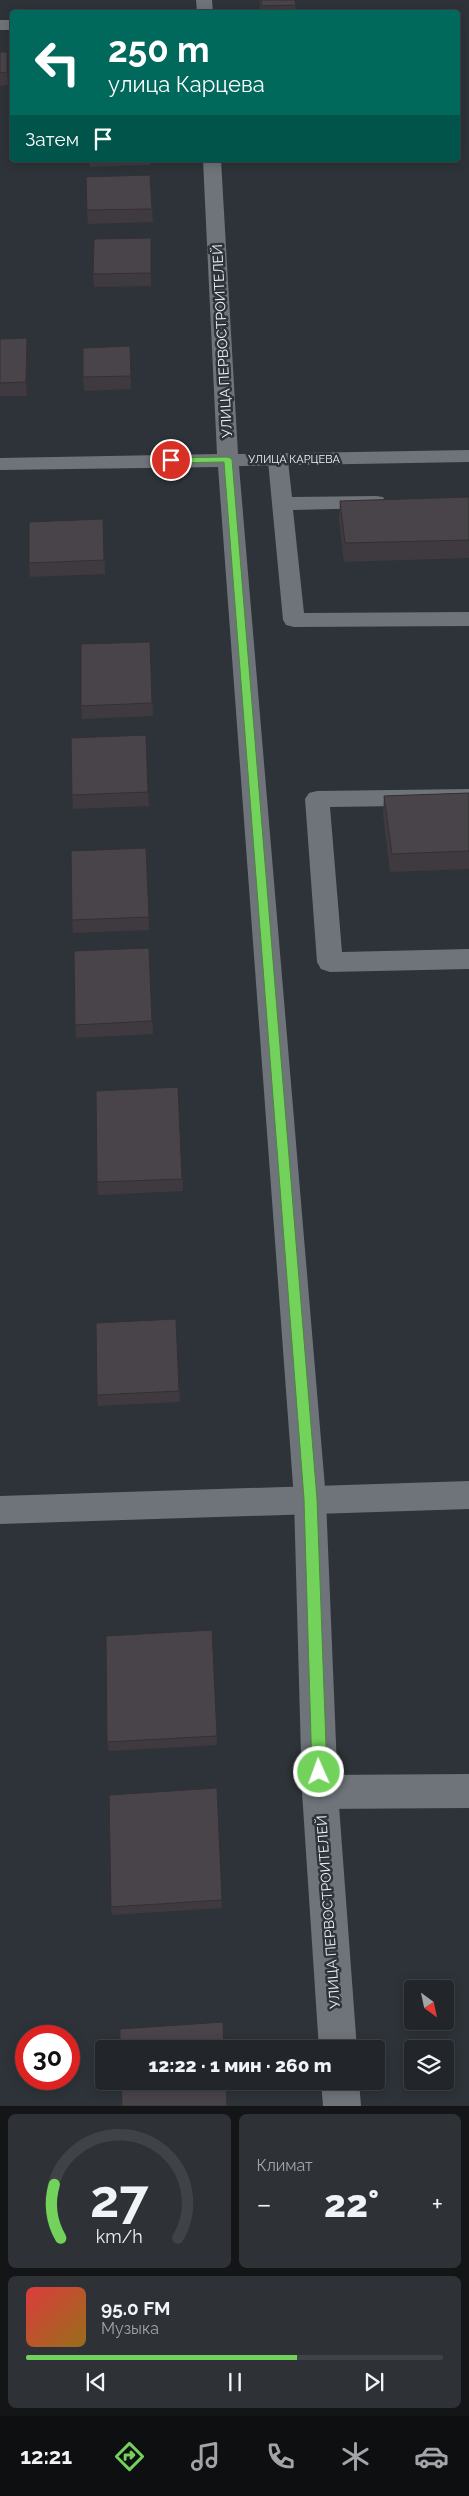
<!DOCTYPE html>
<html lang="ru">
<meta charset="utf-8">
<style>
:root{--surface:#22262a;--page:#2e3236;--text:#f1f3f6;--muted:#a2a5a8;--line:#3f4347;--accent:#73d25c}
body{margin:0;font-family:Raleway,sans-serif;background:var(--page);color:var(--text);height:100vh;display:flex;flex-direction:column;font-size:19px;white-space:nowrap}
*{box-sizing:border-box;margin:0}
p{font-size:16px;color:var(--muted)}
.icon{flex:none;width:28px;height:28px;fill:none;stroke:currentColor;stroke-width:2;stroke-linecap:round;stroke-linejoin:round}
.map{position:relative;height:2106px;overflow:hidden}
.details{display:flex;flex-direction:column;gap:8px;padding:8px;background:#131517;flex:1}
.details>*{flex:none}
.guide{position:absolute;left:10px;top:10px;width:450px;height:152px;border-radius:5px;box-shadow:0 2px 12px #0003,0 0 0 1px var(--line);background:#00695c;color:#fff;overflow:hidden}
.needle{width:32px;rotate:147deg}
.buttons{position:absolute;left:404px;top:1980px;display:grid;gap:10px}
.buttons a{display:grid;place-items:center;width:50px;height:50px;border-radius:5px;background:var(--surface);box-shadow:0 2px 12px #0003,0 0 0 1px var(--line);font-size:25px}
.speed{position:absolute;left:15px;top:2025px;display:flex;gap:10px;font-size:25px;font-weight:700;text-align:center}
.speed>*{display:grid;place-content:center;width:65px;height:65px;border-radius:50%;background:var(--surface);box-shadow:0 2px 12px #0003,0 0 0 1px var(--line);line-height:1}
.speed .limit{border:8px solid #d22;background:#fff;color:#111}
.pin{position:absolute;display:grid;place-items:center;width:42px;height:42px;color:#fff;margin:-21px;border:2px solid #fff;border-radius:50%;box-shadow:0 1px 5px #0007}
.me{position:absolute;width:55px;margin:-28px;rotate:358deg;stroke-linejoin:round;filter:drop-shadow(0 0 4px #0008)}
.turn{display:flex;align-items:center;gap:18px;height:105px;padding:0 15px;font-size:22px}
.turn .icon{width:65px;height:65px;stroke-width:2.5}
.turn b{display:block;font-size:35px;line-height:42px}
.then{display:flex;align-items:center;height:48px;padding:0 15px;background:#0003;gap:10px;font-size:19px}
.big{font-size:38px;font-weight:800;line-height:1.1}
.details .card{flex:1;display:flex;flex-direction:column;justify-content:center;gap:8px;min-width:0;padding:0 18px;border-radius:8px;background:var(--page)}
.details .dial{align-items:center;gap:0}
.dial svg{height:130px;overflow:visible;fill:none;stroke:var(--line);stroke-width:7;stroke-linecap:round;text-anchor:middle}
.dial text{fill:var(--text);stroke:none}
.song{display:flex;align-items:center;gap:15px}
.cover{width:60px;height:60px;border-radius:8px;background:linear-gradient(135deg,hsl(0 70% 55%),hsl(40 70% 35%))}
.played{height:5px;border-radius:2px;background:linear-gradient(90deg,var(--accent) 65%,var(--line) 65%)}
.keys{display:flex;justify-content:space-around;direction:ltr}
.heat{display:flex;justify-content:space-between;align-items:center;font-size:28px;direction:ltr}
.details .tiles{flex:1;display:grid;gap:8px;grid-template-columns:1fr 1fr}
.card:last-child{grid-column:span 2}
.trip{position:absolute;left:95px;top:2040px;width:290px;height:50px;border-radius:5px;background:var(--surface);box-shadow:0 2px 12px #0003,0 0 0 1px var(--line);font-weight:800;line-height:50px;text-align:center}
.dock{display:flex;height:80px;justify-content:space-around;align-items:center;background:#0e0f11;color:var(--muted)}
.dock .icon{width:35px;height:35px}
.dock .active{color:var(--accent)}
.dock b{font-size:22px;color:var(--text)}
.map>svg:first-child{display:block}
</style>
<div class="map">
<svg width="469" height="2106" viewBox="0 0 469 2106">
<rect width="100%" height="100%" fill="#2d3338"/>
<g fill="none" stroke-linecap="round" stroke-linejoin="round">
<!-- service -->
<path fill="#6e747a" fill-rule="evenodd" d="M278,455L285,457L288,461L292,497L376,496L383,497L386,502L383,507L376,508L293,510L304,613L469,612V626L294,627L286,625L283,620L268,461L271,457Z
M469,789V805L330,807L342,952L469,949V969L330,972L321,969L317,962L305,799L309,793L317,791Z
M469,1481V1509L0,1524V1496Z
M469,1774V1808L320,1809L308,1804L303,1792L308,1780L320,1775Z"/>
<!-- minor -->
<path fill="#6e747a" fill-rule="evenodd" d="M196,0H212L213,12H197Z
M0,20H12V30H0Z
M203,160H221L238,454L469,450V462L239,466L326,1499L338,1792L357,2049H319L302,1792L294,1499L218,467L0,470V458L217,454Z
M321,2081H359L361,2106H323Z"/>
</g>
<!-- wall -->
<path fill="#3f3a3f" d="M259,0H295L296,12H261Z
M0,52H7L9,65L8,85L0,86Z
M90,160H150V165L90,167Z
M150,175L153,222L88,224L87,210Z
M151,238V286L94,287L93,274Z
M27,338L28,351L27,396H0V339Z
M130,346L131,389L84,391L83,377Z
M469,497V558L344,562L339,520L340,501Z
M103,519L105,574L30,577L29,563Z
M150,642L153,716L82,719L81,706Z
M146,735L149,806L73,809L72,795Z
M469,793V869L390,872L383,815L384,796Z
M146,848L149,930L73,933L72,920Z
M149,948L153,1034L76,1038L75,1025Z
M178,1087L183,1191L98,1195L97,1182Z
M176,1319L180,1402L98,1406L97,1395Z
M212,1630L217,1745L109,1751L107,1742Z
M217,1788L222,1908L112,1915L111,1907Z"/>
<!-- shaded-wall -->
<path fill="#333033" d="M7,52L9,65L8,85L7,72Z
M27,338L28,351L27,396L26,382Z"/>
<!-- building -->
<path fill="#494449" stroke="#333033" d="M261,0H295L296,5L262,6Z
M0,52H7V72L0,73Z
M150,175L152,209L87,210L86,177Z
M151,238V273L93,274L94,239Z
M27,338L26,382L0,383V339Z
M130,346L131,376L83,377V348Z
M469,497V540L345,543L340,501Z
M103,519L104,560L29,563V522Z
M150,642L152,703L81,706V644Z
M146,735L148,792L72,795L71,738Z
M469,793V851L392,854L384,796Z
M146,848L149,917L72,920L71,851Z
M149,948L152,1021L75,1025L74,951Z
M178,1087L182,1179L97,1182L96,1091Z
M176,1319L179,1391L97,1395L96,1323Z
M212,1630L217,1736L107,1742L106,1636Z
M217,1788L222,1900L111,1907L109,1795Z
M223,2022L224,2049H120V2029Z
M121,2081H226L227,2106H122Z"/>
<!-- route -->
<path fill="#73d25c" stroke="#4b883c" d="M228,457L232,459L317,1499L327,1772L324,1777L319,1780L314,1777L312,1772L304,1499L224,462L171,463L166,460L171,458Z"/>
<g text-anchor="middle" stroke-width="5" stroke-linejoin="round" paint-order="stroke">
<!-- far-street labels -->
<g font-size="11" fill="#f0f4f7" stroke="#2d3338">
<text x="294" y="463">УЛИЦА КАРЦЕВА</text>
</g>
<!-- street labels -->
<g font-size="14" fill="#f0f4f7" stroke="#2d3338">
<text transform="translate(222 341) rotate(-93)" y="5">УЛИЦА ПЕРВОСТРОИТЕЛЕЙ</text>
<text transform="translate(328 1912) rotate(-94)" y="5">УЛИЦА ПЕРВОСТРОИТЕЛЕЙ</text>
</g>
</g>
</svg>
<div class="buttons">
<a><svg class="needle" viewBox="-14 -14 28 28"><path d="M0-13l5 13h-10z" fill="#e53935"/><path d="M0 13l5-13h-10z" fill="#a2a5a8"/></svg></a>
<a><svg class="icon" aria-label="layers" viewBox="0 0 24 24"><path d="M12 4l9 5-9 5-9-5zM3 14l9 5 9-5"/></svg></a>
</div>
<div class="speed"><div class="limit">30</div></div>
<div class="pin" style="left:171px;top:460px;background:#d93025"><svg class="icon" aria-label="arrive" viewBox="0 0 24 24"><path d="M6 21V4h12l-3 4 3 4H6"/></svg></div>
<svg class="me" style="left:319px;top:1772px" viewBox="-20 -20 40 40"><circle r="17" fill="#73d25c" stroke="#fff" stroke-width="3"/><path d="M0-11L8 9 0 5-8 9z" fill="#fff"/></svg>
<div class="trip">12:22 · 1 мин · 260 m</div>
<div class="guide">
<div class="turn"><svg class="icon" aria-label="left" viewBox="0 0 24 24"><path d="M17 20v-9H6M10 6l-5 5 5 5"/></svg><div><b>250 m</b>улица Карцева</div></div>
<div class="then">Затем<svg class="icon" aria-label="arrive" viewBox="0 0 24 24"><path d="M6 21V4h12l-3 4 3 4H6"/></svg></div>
</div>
</div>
<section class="details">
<div class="tiles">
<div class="card dial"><svg viewBox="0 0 100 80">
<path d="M14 69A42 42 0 1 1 86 69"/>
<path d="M14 69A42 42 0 0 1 10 36" stroke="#73d25c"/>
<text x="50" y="56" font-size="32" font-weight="700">27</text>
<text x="50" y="72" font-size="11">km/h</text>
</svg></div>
<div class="card"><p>Климат</p>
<div class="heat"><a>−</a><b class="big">22°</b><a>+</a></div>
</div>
<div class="card">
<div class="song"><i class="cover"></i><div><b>95.0 FM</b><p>Музыка</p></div></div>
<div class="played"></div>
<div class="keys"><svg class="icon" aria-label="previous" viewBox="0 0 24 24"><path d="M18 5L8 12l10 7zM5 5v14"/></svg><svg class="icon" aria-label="pause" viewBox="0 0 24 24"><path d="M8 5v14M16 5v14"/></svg><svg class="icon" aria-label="next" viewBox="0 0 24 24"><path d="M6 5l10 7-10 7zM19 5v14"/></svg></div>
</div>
</div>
</section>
<nav class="dock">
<b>12:21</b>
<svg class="icon active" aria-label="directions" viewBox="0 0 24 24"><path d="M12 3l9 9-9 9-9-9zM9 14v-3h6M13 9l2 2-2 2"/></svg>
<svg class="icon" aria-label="music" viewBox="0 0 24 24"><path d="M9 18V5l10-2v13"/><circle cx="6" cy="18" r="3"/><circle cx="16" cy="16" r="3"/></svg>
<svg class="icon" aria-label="phone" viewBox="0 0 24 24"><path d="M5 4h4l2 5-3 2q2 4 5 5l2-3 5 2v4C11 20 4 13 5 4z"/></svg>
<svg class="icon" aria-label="climate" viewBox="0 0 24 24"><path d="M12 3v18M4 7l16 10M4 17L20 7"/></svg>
<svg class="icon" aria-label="car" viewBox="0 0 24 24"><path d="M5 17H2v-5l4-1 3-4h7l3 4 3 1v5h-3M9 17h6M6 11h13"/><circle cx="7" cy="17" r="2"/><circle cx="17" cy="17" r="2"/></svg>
</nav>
